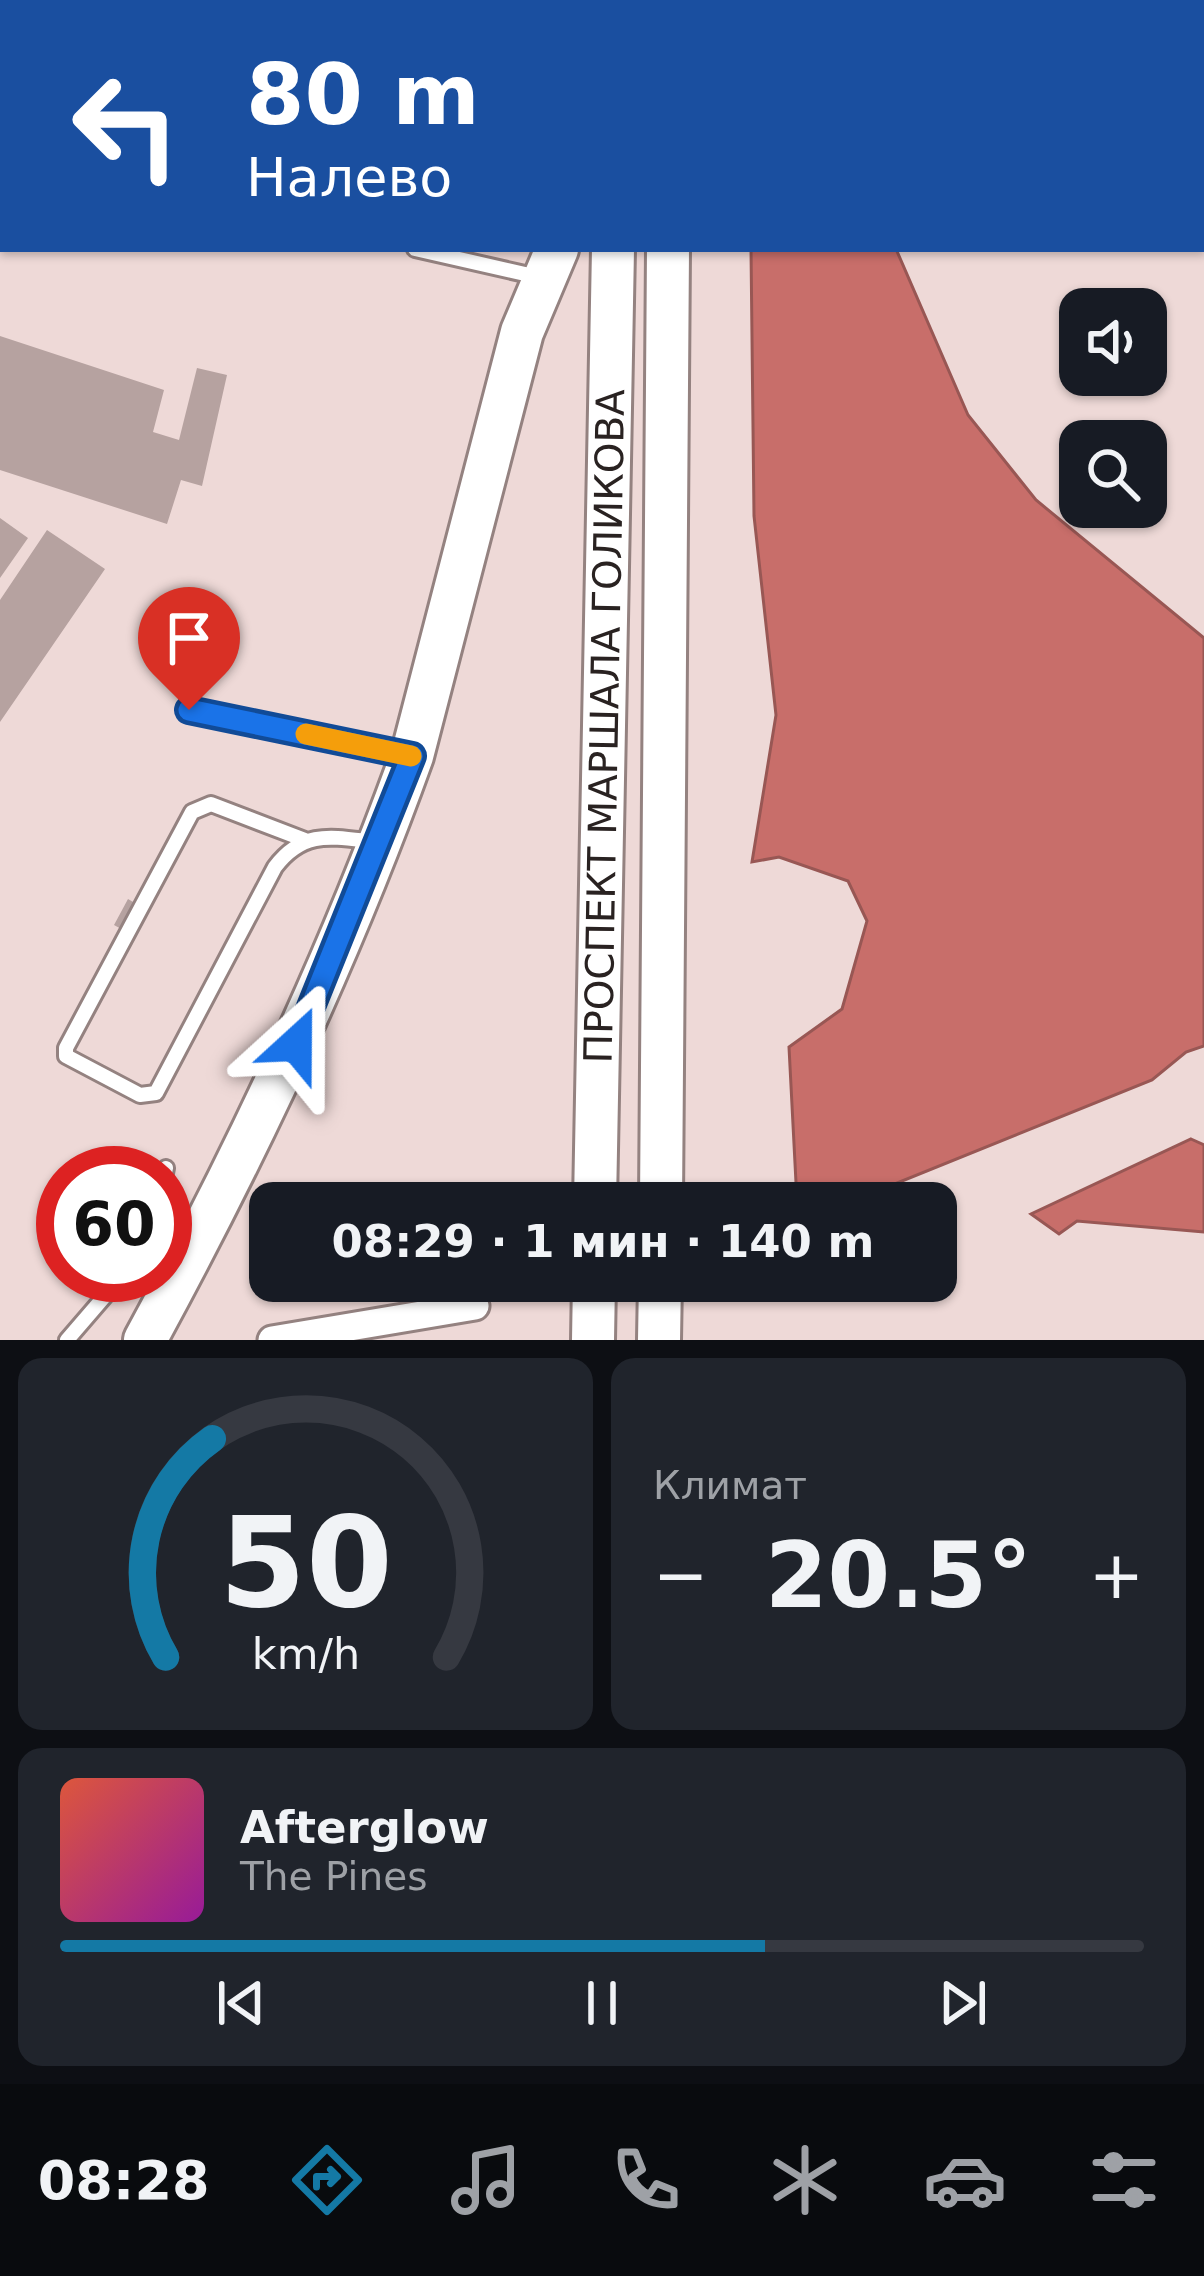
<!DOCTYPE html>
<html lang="ru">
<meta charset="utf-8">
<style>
:root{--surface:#171b24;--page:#20242c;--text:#f1f3f6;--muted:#9ea1a6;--line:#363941;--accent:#1479a5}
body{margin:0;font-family:"DejaVu Sans",sans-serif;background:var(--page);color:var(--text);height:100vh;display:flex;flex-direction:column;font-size:45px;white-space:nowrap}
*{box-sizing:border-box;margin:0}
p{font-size:39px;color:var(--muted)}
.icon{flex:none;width:66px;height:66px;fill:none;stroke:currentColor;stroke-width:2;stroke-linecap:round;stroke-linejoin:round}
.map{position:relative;height:1340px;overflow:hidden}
.side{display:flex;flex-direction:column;gap:18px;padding:18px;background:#0d0f14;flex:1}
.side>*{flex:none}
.banner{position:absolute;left:0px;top:0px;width:1206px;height:252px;box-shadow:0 3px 9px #0004;background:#1a4fa0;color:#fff;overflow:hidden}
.fabs{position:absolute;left:1059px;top:288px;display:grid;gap:24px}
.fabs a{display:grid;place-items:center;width:108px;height:108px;border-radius:24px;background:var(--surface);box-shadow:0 3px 9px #0004;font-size:60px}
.speed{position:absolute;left:36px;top:1146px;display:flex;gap:24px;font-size:60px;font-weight:700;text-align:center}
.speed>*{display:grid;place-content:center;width:156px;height:156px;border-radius:50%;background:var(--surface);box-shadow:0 3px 9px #0004;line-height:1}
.speed .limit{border:18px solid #d22;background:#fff;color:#111}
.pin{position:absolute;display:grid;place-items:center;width:102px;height:102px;color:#fff;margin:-123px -51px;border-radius:50% 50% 50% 0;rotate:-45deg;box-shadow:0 0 12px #0007}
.pin .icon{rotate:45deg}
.me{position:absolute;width:132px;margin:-66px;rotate:24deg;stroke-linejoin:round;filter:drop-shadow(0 0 9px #0008)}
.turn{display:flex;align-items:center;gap:42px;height:252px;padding:0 48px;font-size:54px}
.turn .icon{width:156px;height:156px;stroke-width:2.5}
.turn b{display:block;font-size:84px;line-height:102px}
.big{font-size:90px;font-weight:700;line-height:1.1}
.side .widget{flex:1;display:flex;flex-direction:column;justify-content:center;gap:18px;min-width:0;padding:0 42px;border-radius:24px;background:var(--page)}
.side .dial{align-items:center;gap:0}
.dial svg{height:312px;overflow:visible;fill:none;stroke:var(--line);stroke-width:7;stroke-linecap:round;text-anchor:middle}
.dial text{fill:var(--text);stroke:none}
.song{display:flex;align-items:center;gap:36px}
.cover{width:144px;height:144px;border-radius:18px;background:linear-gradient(135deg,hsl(10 70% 55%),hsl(300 70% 35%))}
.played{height:12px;border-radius:6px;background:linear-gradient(90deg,var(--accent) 65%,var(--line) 65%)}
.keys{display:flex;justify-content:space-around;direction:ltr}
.heat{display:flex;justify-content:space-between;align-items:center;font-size:66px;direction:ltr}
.side .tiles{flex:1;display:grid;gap:18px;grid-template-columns:1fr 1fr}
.widget:last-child{grid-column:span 2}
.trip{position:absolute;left:249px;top:1182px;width:708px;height:120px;border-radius:24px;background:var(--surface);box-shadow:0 3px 9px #0004;font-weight:700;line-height:120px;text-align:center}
.tab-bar{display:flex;height:192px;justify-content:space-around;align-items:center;background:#090b0e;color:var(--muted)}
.tab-bar .icon{width:84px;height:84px}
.tab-bar .active{color:var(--accent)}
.tab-bar b{font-size:54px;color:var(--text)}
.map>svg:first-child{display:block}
</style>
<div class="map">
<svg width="1204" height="1340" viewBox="0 0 1204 1340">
<rect width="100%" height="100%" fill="#eed9d7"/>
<!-- water -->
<path fill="#c86e6a" stroke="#985754" stroke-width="3" d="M751,249H896L968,415L1036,500L1204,638V1046L1186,1052L1152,1080L870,1194L797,1202L789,1047L842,1009L867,921L848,881L779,857L752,862L776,715L754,516Z
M1191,1139L1204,1145V1232L1077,1221L1059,1234L1031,1214Z"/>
<!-- building -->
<path fill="#b6a2a0" d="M0,336L164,390L153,432L179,440L197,368L227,375L202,486L181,480L167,524L0,470Z
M0,518L28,538L0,578Z
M47,530L105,569L0,722V600Z
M128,899L147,910L134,936L114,925Z"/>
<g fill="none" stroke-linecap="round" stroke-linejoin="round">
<!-- service casing -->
<g stroke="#948280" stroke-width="20">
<path id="service" d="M853,3L856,0
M1133,3V0
M1203,83H1204
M0,154L3,155
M415,249L525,274
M189,710L407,755
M305,840L211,804L192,812L66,1048V1056L140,1095L156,1093L275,867C304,829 332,837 375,842
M165,1173L166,1168
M67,1340L123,1275"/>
</g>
<!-- minor casing -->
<g stroke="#948280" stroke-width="33">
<path id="minor" d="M272,1340L475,1306"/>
</g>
<!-- primary casing -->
<g stroke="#948280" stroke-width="48">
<g id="primary">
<path d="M620,0L622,3"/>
<path d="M581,3L582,0"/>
<path d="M672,3L673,0"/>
<path id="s1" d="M595,1203L613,249"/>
<path d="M661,1203L668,249"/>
<path d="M145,1340C248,1151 339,959 412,756L522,332L557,249"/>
<path d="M593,1340L594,1281"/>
<path d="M659,1340L660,1281"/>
</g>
</g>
<!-- path -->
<path stroke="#a89896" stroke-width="4.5" stroke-dasharray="3 9" stroke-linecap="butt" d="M508,3L509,0"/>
<!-- service -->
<use href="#service" stroke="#fff" stroke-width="14"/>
<!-- minor -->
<use href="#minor" stroke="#fff" stroke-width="27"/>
<!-- primary -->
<use href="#primary" stroke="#fff" stroke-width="42"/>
</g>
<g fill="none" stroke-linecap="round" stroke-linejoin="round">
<!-- route casing -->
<g stroke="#114b97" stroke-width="30">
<path id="route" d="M189,710L412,756L296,1044"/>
</g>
<!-- route -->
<use href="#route" stroke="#1a73e8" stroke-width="21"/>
<!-- slow -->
<path stroke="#f59e0b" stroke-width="21" d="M306,734L411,756"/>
</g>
<g text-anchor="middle" stroke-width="10" stroke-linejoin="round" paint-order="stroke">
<!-- street labels -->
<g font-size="39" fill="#292221" stroke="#fbe6e4">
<text dy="14" stroke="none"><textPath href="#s1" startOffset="477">ПРОСПЕКТ МАРШАЛА ГОЛИКОВА</textPath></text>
</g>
</g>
</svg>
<div class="fabs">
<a><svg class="icon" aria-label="sound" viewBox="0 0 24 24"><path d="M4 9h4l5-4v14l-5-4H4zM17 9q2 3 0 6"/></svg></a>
<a><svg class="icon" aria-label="search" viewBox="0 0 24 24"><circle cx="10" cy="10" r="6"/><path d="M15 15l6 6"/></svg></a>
</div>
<div class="speed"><div class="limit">60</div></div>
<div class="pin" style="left:189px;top:710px;background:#d93025"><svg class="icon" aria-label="arrive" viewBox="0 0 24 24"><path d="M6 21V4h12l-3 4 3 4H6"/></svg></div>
<svg class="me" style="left:296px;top:1044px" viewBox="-20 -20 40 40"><path d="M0-17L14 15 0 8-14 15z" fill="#1a73e8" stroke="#fff" stroke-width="4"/></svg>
<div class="trip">08:29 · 1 мин · 140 m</div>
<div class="banner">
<div class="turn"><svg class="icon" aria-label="left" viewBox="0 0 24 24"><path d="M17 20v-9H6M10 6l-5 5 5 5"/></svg><div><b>80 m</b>Налево</div></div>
</div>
</div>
<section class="side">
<div class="tiles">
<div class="widget dial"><svg viewBox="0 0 100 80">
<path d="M14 69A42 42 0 1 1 86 69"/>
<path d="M14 69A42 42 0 0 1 26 13" stroke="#1479a5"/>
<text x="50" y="56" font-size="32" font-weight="700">50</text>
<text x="50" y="72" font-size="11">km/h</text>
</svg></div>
<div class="widget"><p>Климат</p>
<div class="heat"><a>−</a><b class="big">20.5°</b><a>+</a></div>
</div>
<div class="widget">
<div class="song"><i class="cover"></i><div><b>Afterglow</b><p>The Pines</p></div></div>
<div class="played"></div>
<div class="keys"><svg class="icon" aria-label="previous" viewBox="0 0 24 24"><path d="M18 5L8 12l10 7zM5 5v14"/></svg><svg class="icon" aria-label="pause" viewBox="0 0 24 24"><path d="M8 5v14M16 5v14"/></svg><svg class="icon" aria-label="next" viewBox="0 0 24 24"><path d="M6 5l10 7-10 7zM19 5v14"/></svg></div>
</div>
</div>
</section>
<nav class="tab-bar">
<b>08:28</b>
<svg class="icon active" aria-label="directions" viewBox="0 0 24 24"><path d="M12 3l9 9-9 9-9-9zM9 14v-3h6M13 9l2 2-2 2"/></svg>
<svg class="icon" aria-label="music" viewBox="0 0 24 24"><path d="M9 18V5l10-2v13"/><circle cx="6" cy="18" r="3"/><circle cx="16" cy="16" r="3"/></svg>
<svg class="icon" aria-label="phone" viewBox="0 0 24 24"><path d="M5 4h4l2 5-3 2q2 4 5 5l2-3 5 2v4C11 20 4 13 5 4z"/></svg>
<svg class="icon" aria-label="climate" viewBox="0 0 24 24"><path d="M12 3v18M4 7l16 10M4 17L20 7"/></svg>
<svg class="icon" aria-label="car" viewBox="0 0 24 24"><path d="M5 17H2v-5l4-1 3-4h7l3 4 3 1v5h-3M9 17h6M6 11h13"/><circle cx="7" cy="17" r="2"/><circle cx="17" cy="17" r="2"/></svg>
<svg class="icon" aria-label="filters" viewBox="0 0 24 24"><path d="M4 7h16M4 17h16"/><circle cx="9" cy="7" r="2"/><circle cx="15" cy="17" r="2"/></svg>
</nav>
